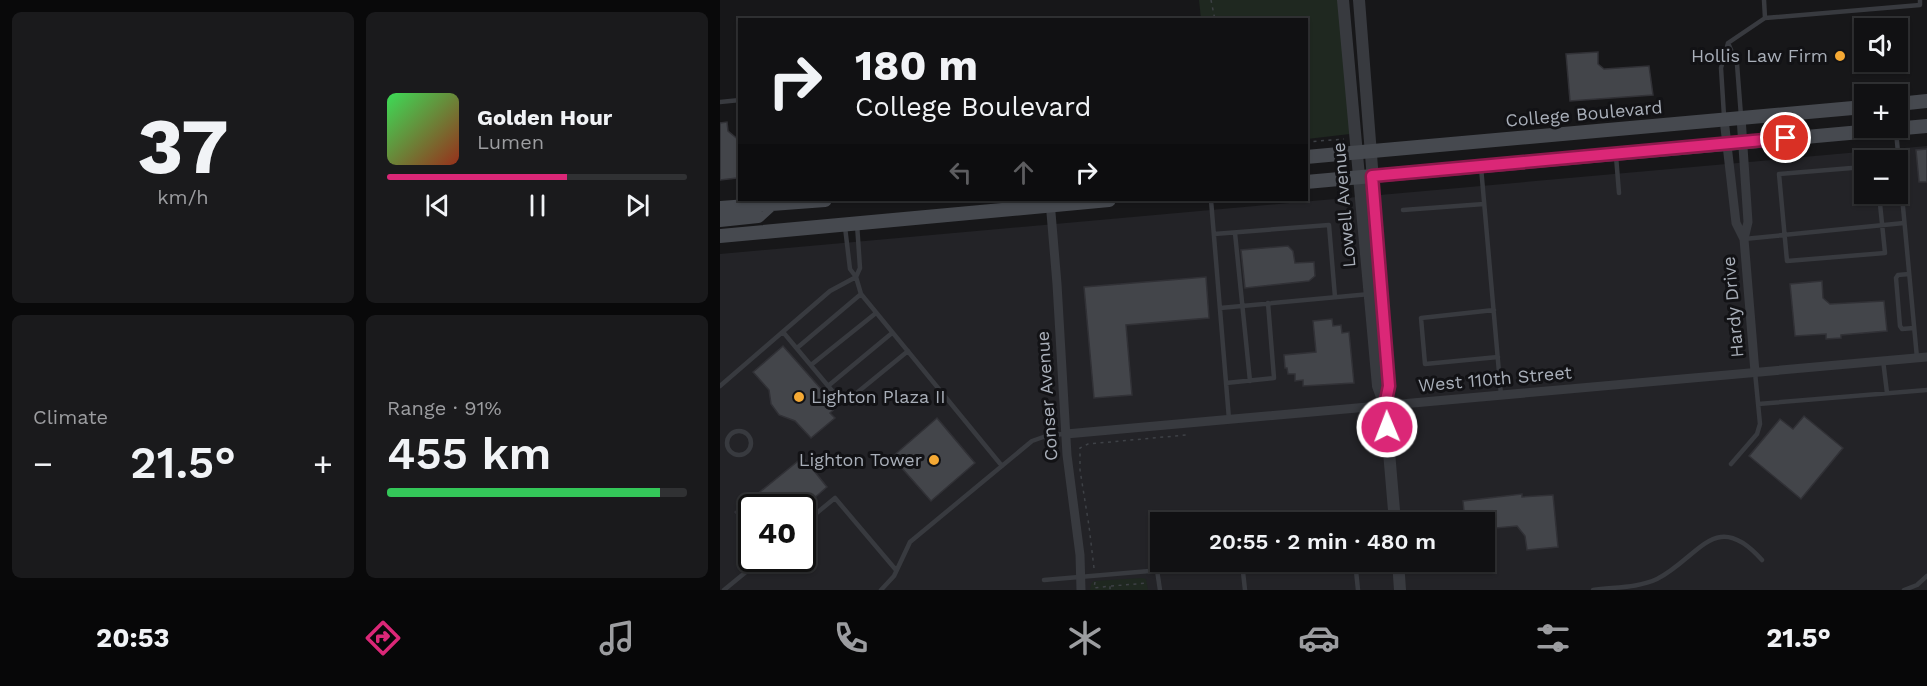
<!DOCTYPE html>
<meta charset="utf-8">
<style>
:root{--surface:#111113;--page:#1a1a1c;--text:#f1f3f6;--muted:#9c9da0;--line:#303133;--accent:#db2777}
body{margin:0;font-family:"Work Sans",sans-serif;background:var(--page);color:var(--text);height:100vh;display:flex;flex-direction:column;font-size:22px;white-space:nowrap}
*{box-sizing:border-box;margin:0}
p{font-size:20px;color:var(--muted)}
.icon{flex:none;width:33px;height:33px;fill:none;stroke:currentColor;stroke-width:2;stroke-linecap:round;stroke-linejoin:round}
.map{position:relative;flex:1;overflow:hidden}
.sheet{display:flex;flex-direction:column;gap:12px;padding:12px;background:#09090a;width:720px}
.sheet>*{flex:none}
.guide{position:absolute;left:18px;top:18px;width:570px;height:183px;border-radius:0px;box-shadow:0 2px 4px #0004,0 0 0 2px var(--line);background:#111113;color:var(--text);overflow:hidden}
.buttons{position:absolute;left:1134px;top:18px;display:grid;gap:12px}
.buttons a{display:grid;place-items:center;width:54px;height:54px;border-radius:0px;background:var(--surface);box-shadow:0 2px 4px #0004,0 0 0 2px var(--line);font-size:30px}
.speed{position:absolute;left:18px;top:494px;display:flex;gap:12px;font-size:30px;font-weight:700;text-align:center}
.speed>*{display:grid;place-content:center;width:78px;height:78px;border-radius:50%;background:var(--surface);box-shadow:0 2px 4px #0004,0 0 0 2px var(--line);line-height:1}
.speed .limit{border:3px solid #111;border-radius:9px;background:#fff;color:#111}
.pin{position:absolute;display:grid;place-items:center;width:51px;height:51px;color:#fff;margin:-26px;border:3px solid #fff;border-radius:50%;box-shadow:0 2px 6px #0007}
.me{position:absolute;width:66px;margin:-33px;rotate:359deg;stroke-linejoin:round;filter:drop-shadow(0 0 4px #0008)}
.turn{display:flex;align-items:center;gap:21px;height:126px;padding:0 18px;font-size:27px}
.turn .icon{width:78px;height:78px;stroke-width:2.5}
.turn b{display:block;font-size:42px;line-height:51px}
.lanes{display:flex;align-items:center;height:57px;padding:0 18px;background:#0003;justify-content:center;gap:30px;direction:ltr}
.lanes .off{opacity:.35}
.big{font-size:45px;font-weight:600;line-height:1.1}
.sheet .widget{flex:1;display:flex;flex-direction:column;justify-content:center;gap:9px;min-width:0;padding:0 21px;border-radius:9px;background:var(--page)}
.sheet .dial{align-items:center;gap:0}
.dial b{font-size:78px;line-height:1}
.song{display:flex;align-items:center;gap:18px}
.cover{width:72px;height:72px;border-radius:9px;background:linear-gradient(135deg,hsl(130 70% 55%),hsl(10 70% 35%))}
.played{height:6px;border-radius:3px;background:linear-gradient(90deg,var(--accent) 60%,var(--line) 60%)}
.keys{display:flex;justify-content:space-around;direction:ltr}
.heat{display:flex;justify-content:space-between;align-items:center;font-size:33px;direction:ltr}
.charge{height:9px;border-radius:4px;background:linear-gradient(90deg,#34c759 91%,var(--line) 0)}
.sheet .tiles{flex:1;display:grid;gap:12px;grid-template-columns:repeat(2,1fr)}
.trip{position:absolute;left:430px;top:512px;width:345px;height:60px;border-radius:0px;background:var(--surface);box-shadow:0 2px 4px #0004,0 0 0 2px var(--line);font-weight:600;line-height:60px;text-align:center}
.tabs{display:flex;height:96px;justify-content:space-around;align-items:center;background:#070708;color:var(--muted)}
.tabs .icon{width:42px;height:42px}
.tabs .selected{color:var(--accent)}
.tabs b{font-size:27px;color:var(--text)}
main{display:flex;flex:1;min-height:0}
.map>svg:first-child{display:block}
</style>
<main>
<section class="sheet">
<div class="tiles">
<div class="widget dial"><b>37</b><p>km/h</p></div>
<div class="widget">
<div class="song"><i class="cover"></i><div><b>Golden Hour</b><p>Lumen</p></div></div>
<div class="played"></div>
<div class="keys"><svg class="icon" aria-label="previous" viewBox="0 0 24 24"><path d="M18 5L8 12l10 7zM5 5v14"/></svg><svg class="icon" aria-label="pause" viewBox="0 0 24 24"><path d="M8 5v14M16 5v14"/></svg><svg class="icon" aria-label="next" viewBox="0 0 24 24"><path d="M6 5l10 7-10 7zM19 5v14"/></svg></div>
</div>
<div class="widget"><p>Climate</p>
<div class="heat"><a>−</a><b class="big">21.5°</b><a>+</a></div>
</div>
<div class="widget"><p>Range · 91%</p><b class="big">455 km</b><div class="charge"></div></div>
</div>
</section>
<div class="map">
<svg width="1207" height="590" viewBox="0 0 1207 590">
<rect width="100%" height="100%" fill="#171719"/>
<!-- built -->
<path fill="#232327" fill-rule="evenodd" d="M1207,146V590H0V254ZM1144,160H1178V194H1144ZM32,507H82V558H32ZM441,522H765V561H441Z"/>
<!-- green -->
<path fill="#1f2820" d="M479,0H619L630,134L587,139L586,20L481,19Z
M422,578L426,579L428,590H370L371,584L374,581Z"/>
<!-- building -->
<path fill="#43454a" stroke="#313136" stroke-width="1.5" d="M878,52V64L884,69L929,66L933,95L850,101L846,54Z
M7,122L8,131L20,141V175L17,178L0,180V123Z
M1207,149V182H1199L1196,150Z
M568,246L573,251L575,263L594,262L595,276L589,281L525,288L521,250Z
M486,277L489,318L406,325L412,395L374,398L364,287Z
M1102,281L1103,298L1110,304L1164,301L1167,331L1121,335V338L1106,339V334L1075,336L1070,284Z
M612,319L613,326L621,325L622,333L629,332L634,383L583,386V380L575,381V374H568L567,368H565L564,355L596,352L593,321Z
M63,346L117,407L110,413L115,418L91,438L75,421L59,415L51,404L49,390L33,372Z
M1084,416L1123,448L1081,499L1029,456L1060,419L1073,429Z
M217,418L255,463L211,501L172,457Z
M83,457L107,487L84,507H32V530L15,512Z
M802,494V497L833,495L838,547L807,550L805,536L797,526L765,529V522H745L743,501Z"/>
<g fill="none" stroke-linecap="round" stroke-linejoin="round">
<!-- path -->
<path stroke="#3e4146" stroke-width="1.5" stroke-dasharray="3 4.5" stroke-linecap="butt" d="M491,0L495,20
M586,142L624,139
M374,568L369,526L360,470V448L368,444L466,435
M375,582L374,588L390,586V590
M391,586L427,583"/>
<!-- service -->
<path stroke="#383a3f" stroke-width="4.5" d="M1045,18L1200,5V0
M1008,43L1017,64L1021,116
M0,102L20,100
M1004,116L1001,68L1008,43L1045,18L1044,0
M1176,131L1197,358
M896,156L899,193
M761,167L781,395
M1144,167L1059,174L1067,261L1165,253L1159,194
M491,200L509,419
M683,210L764,204
M125,227L130,269L136,277L141,294L282,466
M515,233L530,381
M494,234L609,225L615,297
M1024,239L1184,223
M1189,274L1178,275L1176,278L1180,326L1182,329L1194,328
M500,308L650,294
M774,310L701,318L705,364L778,357
M63,332L119,399L128,400L188,351
M77,348L141,294
M1163,360L1167,393
M91,365L156,313
M506,383L554,378L548,303
M0,386L110,291L136,277L140,268L137,224
M108,386L172,333
M1038,404L1207,390
M7 443a12 12 0 1 1 24 0a12 12 0 1 1-24 0Z
M1011,464L1037,434L1040,424L1035,372
M82,525L115,498L176,570
M635,561L638,590
M522,563L525,590
M437,570L440,590
M324,580L547,561
M4,590L43,558
M161,590L174,576L190,542L312,441L329,435L345,434
M873,590C894,587 918,588 937,579C979,558 995,507 1042,560
M1184,590L1197,585L1207,576"/>
<!-- minor -->
<path stroke="#383a3f" stroke-width="9" d="M1021,117L1028,222L1024,239
M1004,119L1016,223L1024,239L1035,372
M330,201L337,284L347,455L360,555L361,590
M346,434L1207,357"/>
<!-- tertiary -->
<path stroke="#383a3f" stroke-width="12" d="M623,0L658,386L665,405L675,522
M639,0L669,386L665,404
M678,561L680,590"/>
<!-- secondary -->
<path stroke="#46494f" stroke-width="14" d="M1178,104L1207,101
M586,157L1144,107
M586,182L1207,126
M0,208L105,200
M0,220L38,216L50,205
M0,236L389,200"/>
</g>
<g fill="none" stroke-linecap="round" stroke-linejoin="round">
<!-- route casing -->
<g stroke="#8e194d" stroke-width="15">
<path id="route" d="M667,427L665,405L669,386L652,176L1066,138"/>
</g>
<!-- route -->
<use href="#route" stroke="#db2777" stroke-width="10"/>
</g>
<!-- markers -->
<g fill="#f5a934" stroke="#121215" stroke-width="2">
<circle cx="1120" cy="56" r="6"/>
<circle cx="79" cy="397" r="6"/>
<circle cx="214" cy="460" r="6"/>
</g>
<g text-anchor="middle" stroke-width="6" stroke-linejoin="round" paint-order="stroke">
<!-- poi labels -->
<g font-size="18" fill="#a9afb9" stroke="#121215" text-anchor="end">
<text x="1108" y="62">Hollis Law Firm</text>
<text x="91" y="403" text-anchor="start">Lighton Plaza II</text>
<text x="202" y="466">Lighton Tower</text>
</g>
<!-- street labels -->
<g font-size="18" fill="#a9afb9" stroke="#121215">
<text transform="translate(864 114) rotate(-5)" y="6">College Boulevard</text>
<text transform="translate(624 205) rotate(-95)" y="6">Lowell Avenue</text>
<text transform="translate(1013 307) rotate(-95)" y="6">Hardy Drive</text>
<text transform="translate(775 379) rotate(-5)" y="6">West 110th Street</text>
<text transform="translate(327 396) rotate(-94)" y="6">Conser Avenue</text>
</g>
</g>
</svg>
<div class="buttons">
<a><svg class="icon" aria-label="sound" viewBox="0 0 24 24"><path d="M4 9h4l5-4v14l-5-4H4zM17 9q2 3 0 6"/></svg></a>
<a>+</a>
<a>−</a>
</div>
<div class="speed"><div class="limit">40</div></div>
<div class="pin" style="left:1066px;top:138px;background:#d93025"><svg class="icon" aria-label="arrive" viewBox="0 0 24 24"><path d="M6 21V4h12l-3 4 3 4H6"/></svg></div>
<svg class="me" style="left:667px;top:427px" viewBox="-20 -20 40 40"><circle r="17" fill="#db2777" stroke="#fff" stroke-width="3"/><path d="M0-11L8 9 0 5-8 9z" fill="#fff"/></svg>
<div class="trip">20:55 · 2 min · 480 m</div>
<div class="guide">
<div class="turn"><svg class="icon" aria-label="right" viewBox="0 0 24 24"><path d="M7 20v-9h11M14 6l5 5-5 5"/></svg><div><b>180 m</b>College Boulevard</div></div>
<div class="lanes"><svg class="icon off" aria-label="left" viewBox="0 0 24 24"><path d="M17 20v-9H6M10 6l-5 5 5 5"/></svg><svg class="icon off" aria-label="ahead" viewBox="0 0 24 24"><path d="M12 20V5M6 11l6-6 6 6"/></svg><svg class="icon" aria-label="right" viewBox="0 0 24 24"><path d="M7 20v-9h11M14 6l5 5-5 5"/></svg></div>
</div>
</div>
</main>
<nav class="tabs">
<b>20:53</b>
<svg class="icon selected" aria-label="directions" viewBox="0 0 24 24"><path d="M12 3l9 9-9 9-9-9zM9 14v-3h6M13 9l2 2-2 2"/></svg>
<svg class="icon" aria-label="music" viewBox="0 0 24 24"><path d="M9 18V5l10-2v13"/><circle cx="6" cy="18" r="3"/><circle cx="16" cy="16" r="3"/></svg>
<svg class="icon" aria-label="phone" viewBox="0 0 24 24"><path d="M5 4h4l2 5-3 2q2 4 5 5l2-3 5 2v4C11 20 4 13 5 4z"/></svg>
<svg class="icon" aria-label="climate" viewBox="0 0 24 24"><path d="M12 3v18M4 7l16 10M4 17L20 7"/></svg>
<svg class="icon" aria-label="car" viewBox="0 0 24 24"><path d="M5 17H2v-5l4-1 3-4h7l3 4 3 1v5h-3M9 17h6M6 11h13"/><circle cx="7" cy="17" r="2"/><circle cx="17" cy="17" r="2"/></svg>
<svg class="icon" aria-label="filters" viewBox="0 0 24 24"><path d="M4 7h16M4 17h16"/><circle cx="9" cy="7" r="2"/><circle cx="15" cy="17" r="2"/></svg>
<b>21.5°</b>
</nav>
